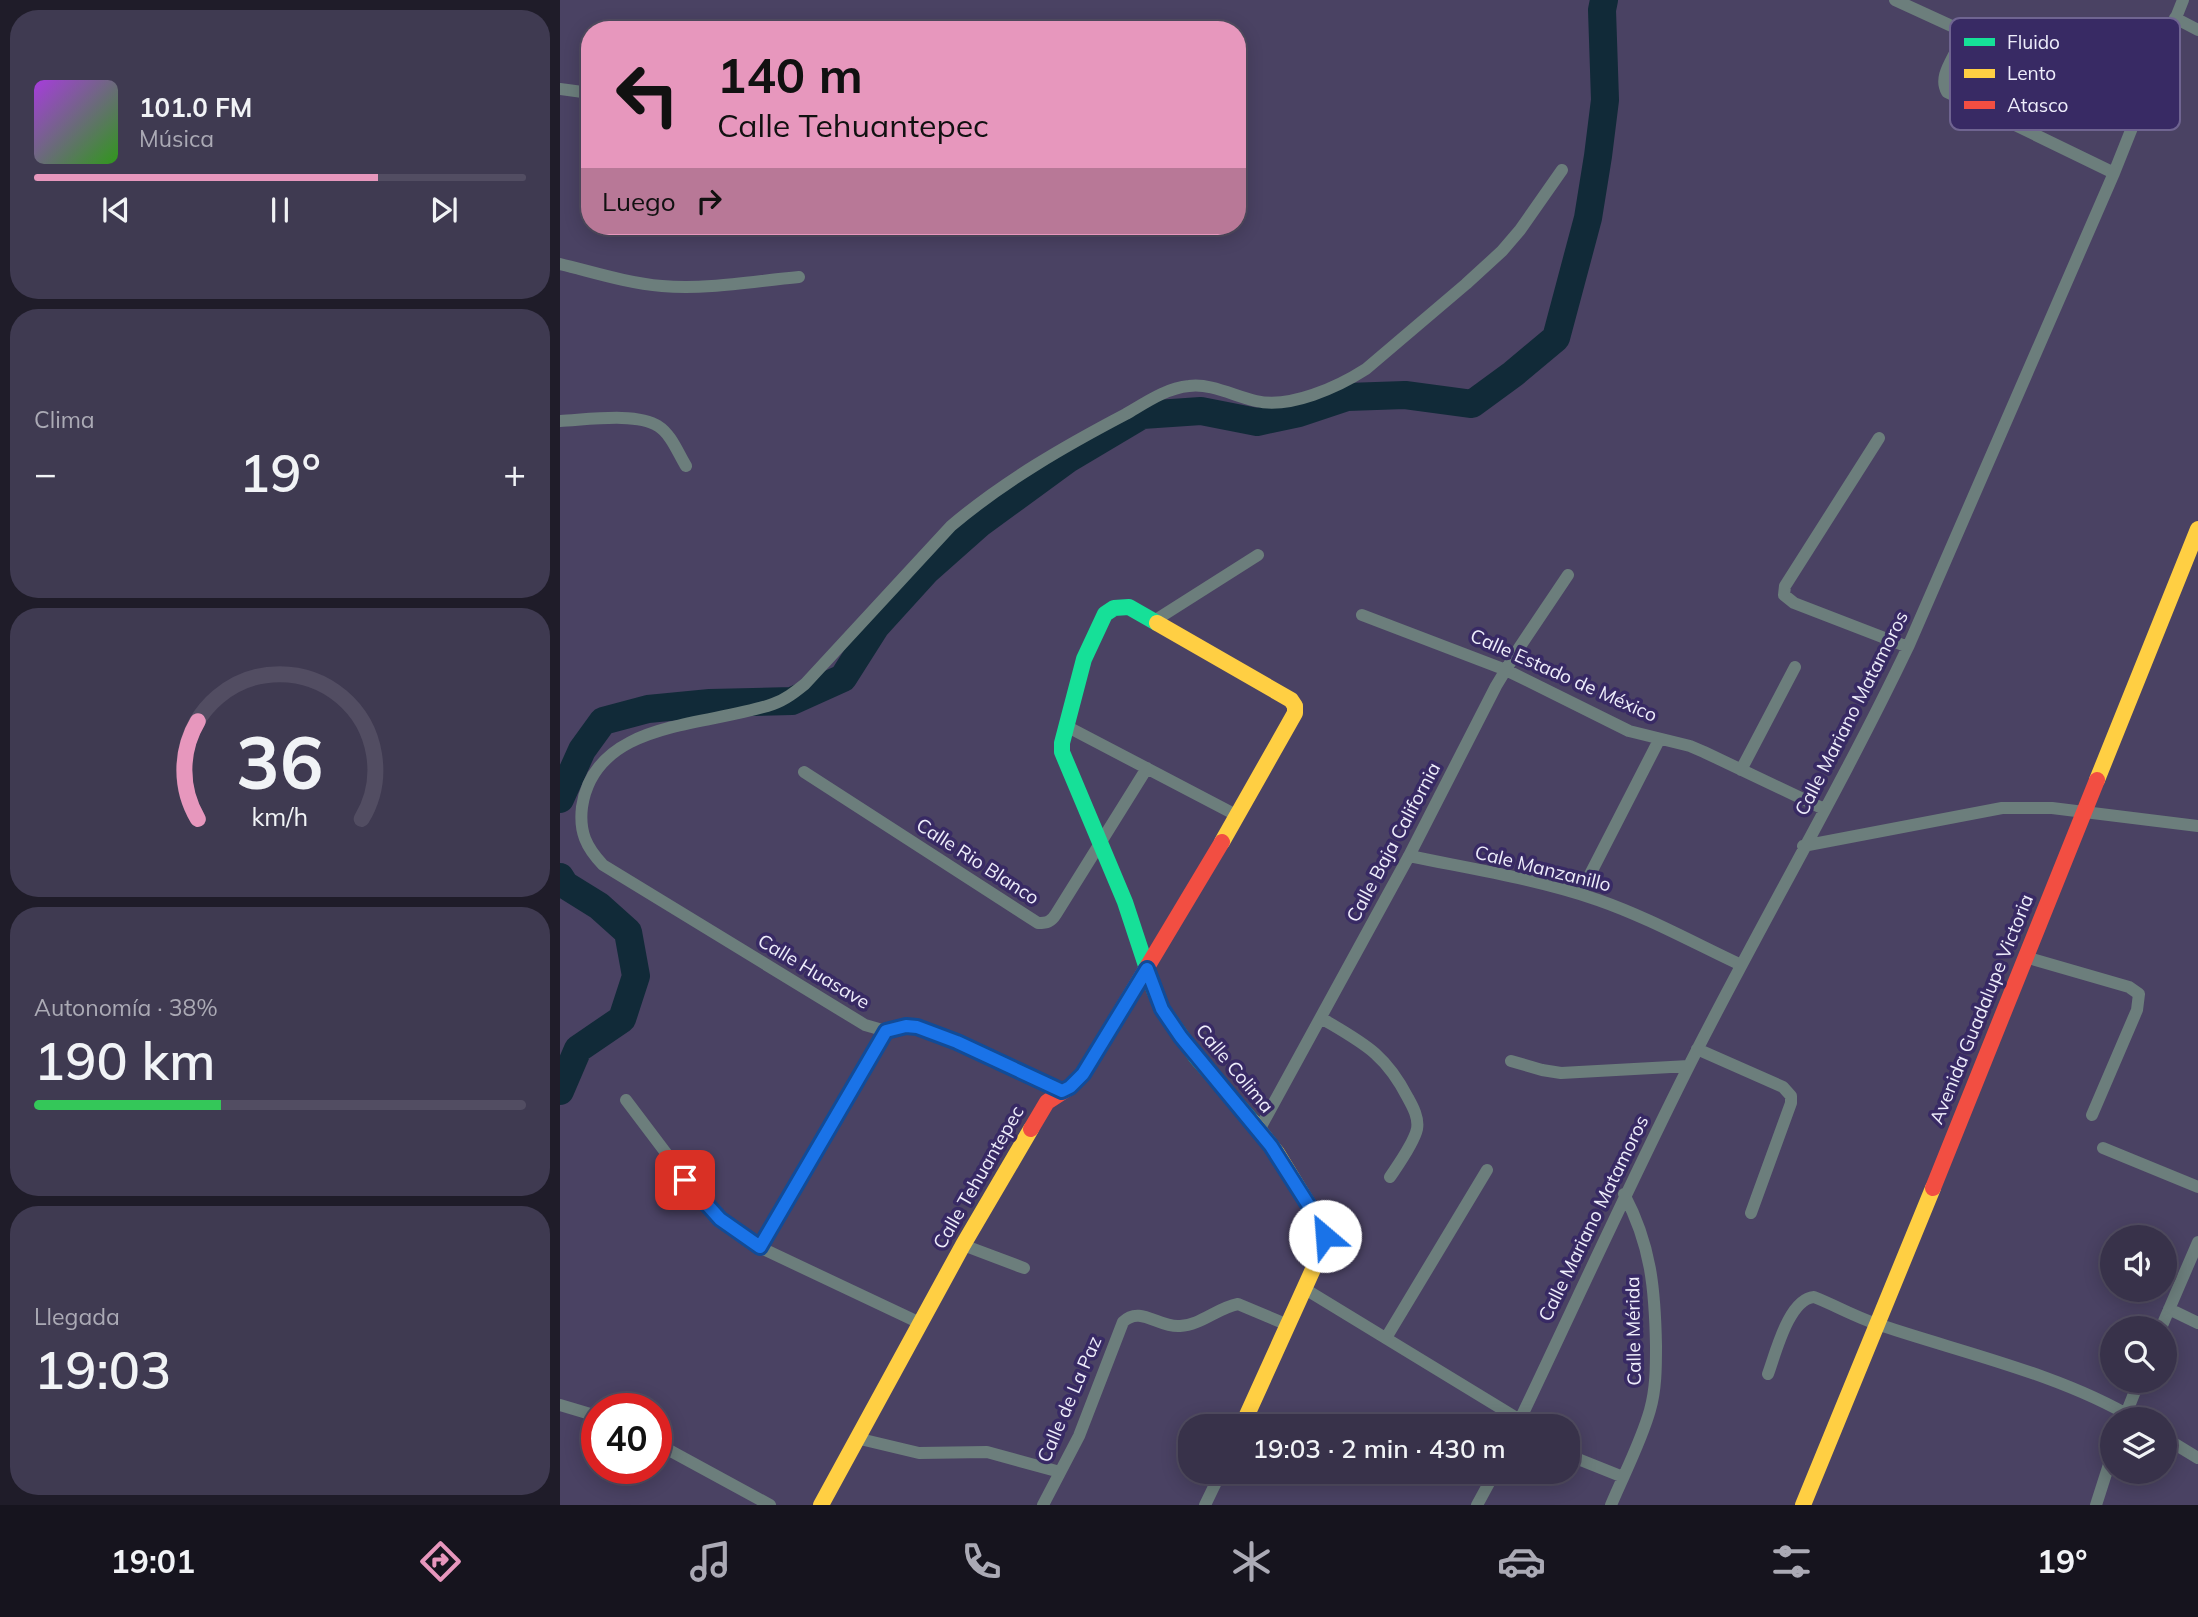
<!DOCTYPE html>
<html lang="es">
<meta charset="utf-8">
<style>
:root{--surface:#38324a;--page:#3f3a51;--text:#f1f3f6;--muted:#abaab5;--line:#524d62;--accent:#e797bd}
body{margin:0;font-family:Mulish,sans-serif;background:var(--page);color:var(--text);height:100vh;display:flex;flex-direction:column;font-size:26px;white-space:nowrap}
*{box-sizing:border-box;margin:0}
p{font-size:23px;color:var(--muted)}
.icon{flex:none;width:38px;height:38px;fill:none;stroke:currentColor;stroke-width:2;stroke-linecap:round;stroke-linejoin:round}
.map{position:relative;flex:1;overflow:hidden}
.drawer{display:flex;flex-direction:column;gap:10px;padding:10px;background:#1f1c29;width:560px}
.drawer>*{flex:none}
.banner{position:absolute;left:21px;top:21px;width:665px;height:214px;border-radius:28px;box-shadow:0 4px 18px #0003,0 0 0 2px var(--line);background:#e797bd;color:#111;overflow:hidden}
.controls{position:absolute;left:1540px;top:1225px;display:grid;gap:14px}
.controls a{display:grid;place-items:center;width:77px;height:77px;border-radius:50%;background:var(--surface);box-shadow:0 4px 18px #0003,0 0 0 2px var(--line);font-size:35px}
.speed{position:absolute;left:21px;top:1393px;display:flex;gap:14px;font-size:35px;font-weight:700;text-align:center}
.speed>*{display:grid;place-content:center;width:91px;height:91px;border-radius:50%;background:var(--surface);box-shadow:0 4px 18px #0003,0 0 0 2px var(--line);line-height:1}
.speed .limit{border:10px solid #d22;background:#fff;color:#111}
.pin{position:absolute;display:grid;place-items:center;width:60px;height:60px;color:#fff;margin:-30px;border-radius:14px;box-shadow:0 4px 10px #0006}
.me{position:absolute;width:77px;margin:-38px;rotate:333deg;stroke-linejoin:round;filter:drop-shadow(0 0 5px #0008)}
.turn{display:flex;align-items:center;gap:24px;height:147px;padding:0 21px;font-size:32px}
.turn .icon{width:91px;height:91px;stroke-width:2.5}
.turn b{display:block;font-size:49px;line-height:60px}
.then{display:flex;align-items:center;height:66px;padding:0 21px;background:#0003;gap:14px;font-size:26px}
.big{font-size:52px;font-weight:600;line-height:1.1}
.drawer .card{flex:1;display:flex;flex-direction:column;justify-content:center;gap:10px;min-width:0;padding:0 24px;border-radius:28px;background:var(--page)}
.drawer .dial{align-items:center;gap:0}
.dial svg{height:182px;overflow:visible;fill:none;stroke:var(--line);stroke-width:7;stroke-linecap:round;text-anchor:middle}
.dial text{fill:var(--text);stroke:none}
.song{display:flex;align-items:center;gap:21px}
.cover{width:84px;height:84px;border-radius:10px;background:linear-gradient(135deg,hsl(280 70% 55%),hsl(110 70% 35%))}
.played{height:7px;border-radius:4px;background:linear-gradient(90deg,var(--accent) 70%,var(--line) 70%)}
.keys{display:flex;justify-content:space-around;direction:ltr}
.heat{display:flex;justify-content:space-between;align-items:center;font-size:38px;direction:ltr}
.charge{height:10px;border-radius:5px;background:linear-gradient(90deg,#34c759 38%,var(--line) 0)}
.trip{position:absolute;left:618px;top:1414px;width:402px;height:70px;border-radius:28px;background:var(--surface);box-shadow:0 4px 18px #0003,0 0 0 2px var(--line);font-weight:600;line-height:70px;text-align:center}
.menu{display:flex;height:112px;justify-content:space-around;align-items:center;background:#16141e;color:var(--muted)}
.menu .icon{width:49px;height:49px}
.menu .active{color:var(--accent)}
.menu b{font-size:32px;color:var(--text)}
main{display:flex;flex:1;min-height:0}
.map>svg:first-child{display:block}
</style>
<main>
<section class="drawer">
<div class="card">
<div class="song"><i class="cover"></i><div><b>101.0 FM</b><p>Música</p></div></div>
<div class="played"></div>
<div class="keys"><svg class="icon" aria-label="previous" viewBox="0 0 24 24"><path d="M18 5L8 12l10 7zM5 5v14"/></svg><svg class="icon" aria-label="pause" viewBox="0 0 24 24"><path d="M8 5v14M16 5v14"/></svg><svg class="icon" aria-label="next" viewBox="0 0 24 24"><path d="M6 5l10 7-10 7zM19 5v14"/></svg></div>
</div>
<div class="card"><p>Clima</p>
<div class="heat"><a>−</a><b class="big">19°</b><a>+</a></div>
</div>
<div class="card dial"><svg viewBox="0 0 100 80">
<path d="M14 69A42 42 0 1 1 86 69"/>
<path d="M14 69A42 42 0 0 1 14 26" stroke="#e797bd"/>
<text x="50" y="56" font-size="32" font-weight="700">36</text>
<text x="50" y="72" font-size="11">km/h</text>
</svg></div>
<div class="card"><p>Autonomía · 38%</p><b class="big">190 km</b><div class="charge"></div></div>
<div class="card"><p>Llegada</p><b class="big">19:03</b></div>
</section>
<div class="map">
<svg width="1638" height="1505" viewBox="0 0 1638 1505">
<rect width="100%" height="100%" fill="#4a4263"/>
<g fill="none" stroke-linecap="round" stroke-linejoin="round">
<!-- river -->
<path stroke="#112a38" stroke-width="28" d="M0,799L22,750L43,721L88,709L150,703L232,701L283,678L316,626L366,571L419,524L508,459L582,415L641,411L697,422L739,413L787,397L845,395L912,404L953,374L996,338L1028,218L1038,156L1045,100L1042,10L1044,0
M0,877L5,885L39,906L68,932L76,976L62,1019L18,1049L0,1091"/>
<!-- street -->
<path stroke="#6c7e7c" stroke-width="12" d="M1335,0L1396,28L1402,33C1401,52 1376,73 1387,92L1554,173
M1615,18L1638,30
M0,89L30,93
M0,264C33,272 67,283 102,286C147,290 194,281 239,277
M0,421C25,420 77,412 98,426C111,434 118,453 126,466
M1319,438L1225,586L1224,595L1234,603L1348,647
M802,615L946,670L1069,731L1130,746L1144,752L1264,809
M594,621L698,555
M506,726L678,816
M1181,770L1235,667
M244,772L478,923C487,923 491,922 496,914L587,768
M1243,846L1442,808H1492L1638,826
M849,856C912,869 977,879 1038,900C1087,917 1134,943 1181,965
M1020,894L1099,740
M1465,957L1569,987L1579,994L1577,1010L1532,1115
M761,1018C803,1043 825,1053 848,1098C853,1107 859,1118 857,1129C854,1143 838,1165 830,1177
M1137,1049L1223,1087L1231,1096V1103L1191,1213
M951,1061L982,1070L1001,1073L1129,1066
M502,1091L397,1042L357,1027L346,1026L326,1031L305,1025L43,865C26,847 19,832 22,807C35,719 148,727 213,704C225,700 235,692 245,684L391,526C444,481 505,446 566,414C585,403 606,388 629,386C651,383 674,396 696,401C730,409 778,387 806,369L906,284L942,251L960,230L1002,170
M66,1100L143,1202L173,1230L199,1247L360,1323
M699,1130L849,856L936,686L959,648L1008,575
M1543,1148L1638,1187
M403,1245L464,1268
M199,1247L326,1031
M745,1289L960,1420
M1609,1309L1638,1323
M1601,1328L1638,1242
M826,1338L927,1170
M1208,1374C1216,1352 1229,1299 1254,1297C1277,1306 1299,1319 1323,1326C1404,1353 1502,1375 1575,1419
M0,1405L37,1416
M1564,1419L1579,1381
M957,1426C1017,1300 1074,1174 1137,1050C1206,915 1283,783 1348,647L1554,173L1623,0
M296,1438L359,1453L427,1452L500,1472
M1605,1438L1638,1458
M96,1443L210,1505
M1008,1455L1063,1477
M483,1505L519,1436L563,1322C580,1305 599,1328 620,1326C641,1325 657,1308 678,1304L728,1325
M645,1505L661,1472
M917,1505L935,1472
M1051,1505C1064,1474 1081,1442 1090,1410C1096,1389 1096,1367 1096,1346C1095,1289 1091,1245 1064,1194
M1536,1505L1552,1455"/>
<!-- fast -->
<path stroke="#16e098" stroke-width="16" d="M597,623L569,607L554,608L545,614L524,659L502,743V752L565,902L594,990L603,1010L636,1057L692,1121"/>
<!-- slow -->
<path stroke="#ffcf43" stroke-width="16" d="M597,623L731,700L735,706V713L662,842
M1537,780L1638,529
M682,1426L764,1245L763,1228L717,1153L692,1121
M261,1505L403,1245L471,1129
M1243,1505L1373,1188"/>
<!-- jam -->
<path stroke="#f24e42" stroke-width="16" d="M471,1129L487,1102L510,1087L523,1074L662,842
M1373,1188L1537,780"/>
</g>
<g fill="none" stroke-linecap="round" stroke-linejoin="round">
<!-- route casing -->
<g stroke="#114b97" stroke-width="18">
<path id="route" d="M125,1180L160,1219L200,1247L326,1031L346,1026L357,1027L397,1042L502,1091L510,1087L523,1074L587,969L602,1009L621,1037L711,1146L763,1228L765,1236"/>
</g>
<!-- route -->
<use href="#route" stroke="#1a73e8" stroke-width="12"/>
</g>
<g text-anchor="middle" stroke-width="7" stroke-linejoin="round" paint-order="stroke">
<!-- street labels -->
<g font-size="19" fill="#eeedfb" stroke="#382a64">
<text transform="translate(1004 675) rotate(24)" y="7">Calle Estado de México</text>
<text transform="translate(1291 713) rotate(-63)" y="7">Calle Mariano Matamoros</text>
<text transform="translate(833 842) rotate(-62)" y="7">Calle Baja California</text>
<text transform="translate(418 861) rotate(33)" y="7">Calle Rio Blanco</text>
<text transform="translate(983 868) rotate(14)" y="7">Cale Manzanillo</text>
<text transform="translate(254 971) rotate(31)" y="7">Calle Huasave</text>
<text transform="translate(1421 1009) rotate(-68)" y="7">Avenida Guadalupe Victoria</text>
<text transform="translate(675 1068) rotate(50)" y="7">Calle Colima</text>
<text transform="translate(418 1177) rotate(-60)" y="7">Calle Tehuantepec</text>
<text transform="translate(1033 1218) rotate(-64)" y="7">Calle Mariano Matamoros</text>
<text transform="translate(1073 1331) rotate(-91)" y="7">Calle Mérida</text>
<text transform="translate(509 1399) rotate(-67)" y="7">Calle de La Paz</text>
</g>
</g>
<!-- legend -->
<rect x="1390" y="18" width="230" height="112" rx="10" fill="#382a64" stroke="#6f6491" stroke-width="2"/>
<rect x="1404" y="38" width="31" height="8" fill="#16e098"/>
<rect x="1404" y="69" width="31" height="9" fill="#ffcf43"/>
<rect x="1404" y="101" width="31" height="8" fill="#f24e42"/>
<g font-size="19" fill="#eeedfb">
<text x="1447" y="49">Fluido</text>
<text x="1447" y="80">Lento</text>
<text x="1447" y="112">Atasco</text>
</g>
</svg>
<div class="controls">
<a><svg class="icon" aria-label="sound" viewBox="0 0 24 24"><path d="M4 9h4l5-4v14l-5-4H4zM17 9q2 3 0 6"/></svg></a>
<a><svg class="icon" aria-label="search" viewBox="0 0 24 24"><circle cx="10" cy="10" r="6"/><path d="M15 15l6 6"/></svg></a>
<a><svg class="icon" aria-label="layers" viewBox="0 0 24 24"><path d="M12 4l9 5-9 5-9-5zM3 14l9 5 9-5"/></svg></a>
</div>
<div class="speed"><div class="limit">40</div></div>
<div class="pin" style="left:125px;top:1180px;background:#d93025"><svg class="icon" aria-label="arrive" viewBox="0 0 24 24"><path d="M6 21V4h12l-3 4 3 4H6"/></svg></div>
<svg class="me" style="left:765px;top:1236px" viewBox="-20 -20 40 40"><circle r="19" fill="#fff"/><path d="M0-13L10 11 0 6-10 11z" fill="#1a73e8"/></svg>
<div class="trip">19:03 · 2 min · 430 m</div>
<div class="banner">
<div class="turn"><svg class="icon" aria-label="left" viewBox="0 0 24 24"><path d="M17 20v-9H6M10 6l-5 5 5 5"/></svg><div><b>140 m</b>Calle Tehuantepec</div></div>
<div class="then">Luego<svg class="icon" aria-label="right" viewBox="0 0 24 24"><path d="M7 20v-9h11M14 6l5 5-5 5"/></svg></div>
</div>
</div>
</main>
<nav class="menu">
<b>19:01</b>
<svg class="icon active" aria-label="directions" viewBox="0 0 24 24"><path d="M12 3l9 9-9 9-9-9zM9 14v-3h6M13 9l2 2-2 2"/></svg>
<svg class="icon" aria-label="music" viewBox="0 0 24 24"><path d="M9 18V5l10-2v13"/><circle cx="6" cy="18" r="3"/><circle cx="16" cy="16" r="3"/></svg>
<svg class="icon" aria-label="phone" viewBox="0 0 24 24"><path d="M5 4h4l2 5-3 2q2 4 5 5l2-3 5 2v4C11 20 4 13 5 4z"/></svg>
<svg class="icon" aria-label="climate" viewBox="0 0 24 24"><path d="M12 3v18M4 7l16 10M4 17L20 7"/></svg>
<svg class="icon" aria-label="car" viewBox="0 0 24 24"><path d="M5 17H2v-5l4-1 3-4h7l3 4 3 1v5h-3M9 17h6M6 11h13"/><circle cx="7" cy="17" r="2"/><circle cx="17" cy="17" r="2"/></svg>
<svg class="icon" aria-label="filters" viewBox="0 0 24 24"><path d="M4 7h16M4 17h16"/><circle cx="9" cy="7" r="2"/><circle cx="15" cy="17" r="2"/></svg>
<b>19°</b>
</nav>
